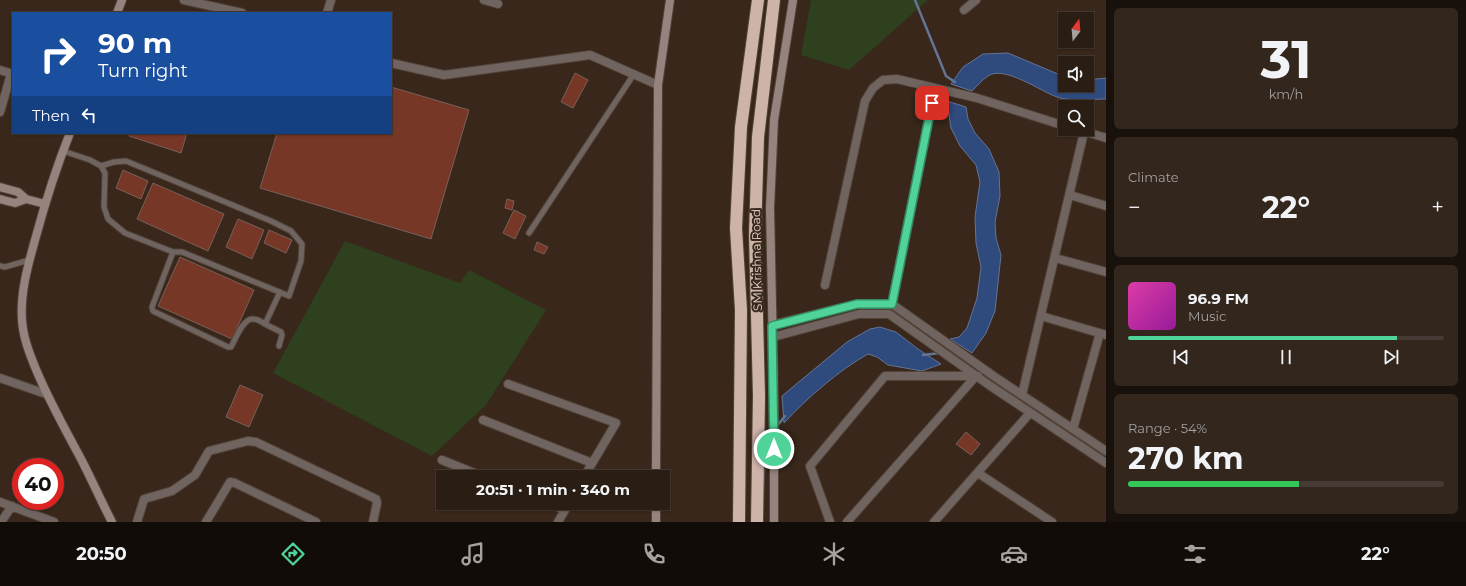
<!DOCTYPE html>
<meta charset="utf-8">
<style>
:root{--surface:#2a1d14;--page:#32261d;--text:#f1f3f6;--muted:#a5a2a0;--line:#463b34;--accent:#50d398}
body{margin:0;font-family:Montserrat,sans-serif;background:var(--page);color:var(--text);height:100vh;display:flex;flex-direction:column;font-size:15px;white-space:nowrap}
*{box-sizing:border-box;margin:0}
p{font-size:13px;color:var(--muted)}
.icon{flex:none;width:22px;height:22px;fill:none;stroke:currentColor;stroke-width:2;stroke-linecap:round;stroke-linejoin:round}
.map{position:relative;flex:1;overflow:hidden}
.details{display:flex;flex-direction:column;gap:8px;padding:8px;background:#17100b;width:360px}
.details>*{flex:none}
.hud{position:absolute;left:12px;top:12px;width:380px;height:122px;border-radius:0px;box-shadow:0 1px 3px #0004,0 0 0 1px var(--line);background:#1a4fa0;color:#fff;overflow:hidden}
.needle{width:26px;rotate:16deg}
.tools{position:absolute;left:1058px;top:12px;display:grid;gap:8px}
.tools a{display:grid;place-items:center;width:36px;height:36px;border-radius:0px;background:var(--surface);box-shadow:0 1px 3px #0004,0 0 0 1px var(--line);font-size:20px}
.speed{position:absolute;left:12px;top:458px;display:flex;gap:8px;font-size:20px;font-weight:700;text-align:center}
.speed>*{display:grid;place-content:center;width:52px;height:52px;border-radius:50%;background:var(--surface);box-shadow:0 1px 3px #0004,0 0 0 1px var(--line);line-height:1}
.speed .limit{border:6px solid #d22;background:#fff;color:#111}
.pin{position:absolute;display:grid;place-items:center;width:34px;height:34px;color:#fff;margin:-17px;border-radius:8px;box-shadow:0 2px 6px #0006}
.me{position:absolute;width:44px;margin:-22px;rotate:0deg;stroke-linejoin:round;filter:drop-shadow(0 0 3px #0008)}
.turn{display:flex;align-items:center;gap:14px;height:84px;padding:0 20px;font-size:18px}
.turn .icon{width:52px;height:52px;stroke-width:2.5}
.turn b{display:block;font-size:28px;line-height:34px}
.then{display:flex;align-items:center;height:38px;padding:0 20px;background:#0003;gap:8px;font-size:15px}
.big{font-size:30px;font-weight:700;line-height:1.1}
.details .widget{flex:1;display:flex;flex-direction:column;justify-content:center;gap:6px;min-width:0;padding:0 14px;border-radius:6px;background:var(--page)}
.details .dial{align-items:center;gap:0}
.dial b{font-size:52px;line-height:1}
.song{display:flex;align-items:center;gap:12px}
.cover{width:48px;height:48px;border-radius:6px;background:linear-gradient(135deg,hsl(320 70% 55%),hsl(300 70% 35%))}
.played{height:4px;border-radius:2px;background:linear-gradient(90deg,var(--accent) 85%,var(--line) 85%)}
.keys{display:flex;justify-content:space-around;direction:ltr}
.heat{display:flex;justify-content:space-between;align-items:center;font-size:22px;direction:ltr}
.charge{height:6px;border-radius:3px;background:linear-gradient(90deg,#34c759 54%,var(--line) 0)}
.trip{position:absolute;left:436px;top:470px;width:234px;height:40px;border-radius:0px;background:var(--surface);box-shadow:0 1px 3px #0004,0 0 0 1px var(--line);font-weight:700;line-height:40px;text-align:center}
.dock{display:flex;height:64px;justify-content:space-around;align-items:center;background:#110c08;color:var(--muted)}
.dock .icon{width:28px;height:28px}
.dock .on{color:var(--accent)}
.dock b{font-size:18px;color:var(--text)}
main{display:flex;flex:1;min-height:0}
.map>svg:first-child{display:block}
</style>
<main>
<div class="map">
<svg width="1106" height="522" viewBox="0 0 1106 522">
<rect width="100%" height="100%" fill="#38271a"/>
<!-- green -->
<path fill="#2e401d" d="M811,0H928L849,70L801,55Z
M345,241L460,283L469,270L546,310L486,405L432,456L273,373Z"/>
<!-- water -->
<path fill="#2f4a7d" stroke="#647495" d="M1008,53L1065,77V85H1087V80L1106,78V99C1090,99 1072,102 1057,97C1040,91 1004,65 988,76C982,80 977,86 972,91L951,84L963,67L983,54Z
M947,101L966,107L968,119L975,133L989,149L999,172L1000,196L995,222L996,238L1001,255L995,311L986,333L972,353L950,339L959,337L967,328L977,298L981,267L976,243L975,217L980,182L976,165L960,146L951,128Z
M880,327L896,332L918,349L941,364L922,371L888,365L877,357L868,354C839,370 806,399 784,423L782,396L847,342L870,329Z"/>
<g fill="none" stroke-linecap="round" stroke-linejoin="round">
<!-- stream -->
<path stroke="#647495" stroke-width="2.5" d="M915,0L946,76L955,82
M923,355L940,353
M777,426L785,416
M763,486L766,439L771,433"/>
</g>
<!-- building -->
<path fill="#763727" stroke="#796059" d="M575,73L588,80L573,108L561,102Z
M391,87L469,110L431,239L260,188L277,133H391Z
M130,133H187L181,153L129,136Z
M123,170L148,181L141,199L116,188Z
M153,183L224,214L208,251L137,219Z
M507,199L514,201L512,210L505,208Z
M514,210L526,216L515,239L503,233Z
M238,219L264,230L252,259L226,247Z
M269,230L292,240L286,253L264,243Z
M537,242L548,247L544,254L534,250Z
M180,257L254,290L232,339L158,306Z
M240,385L263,395L249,427L226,417Z
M966,432L980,444L971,455L956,444Z"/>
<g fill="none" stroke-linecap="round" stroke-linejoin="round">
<!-- lane casing -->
<g stroke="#534337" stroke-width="7">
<path id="lane" d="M63,151L90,160L101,166L105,173L104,207L108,219L125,233L173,252H182L289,296L301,261L302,244L291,231L271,221L126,161L114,162L101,166
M529,233L634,74
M173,252L152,307L153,311L228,347H231C235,340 243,318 253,319C256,319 262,322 265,324
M0,266L5,267L29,260
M279,346L282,335L281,332L265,324L280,292"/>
</g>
<!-- street casing -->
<g stroke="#534337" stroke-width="10">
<path id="street" d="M184,0L242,13
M484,0L498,4
M964,10L976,0
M327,13L331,0
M391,63L444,75L590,55L658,85
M0,70L13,74
M0,112L11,74
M1076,129L1106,138
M1070,195L1106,206
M1055,258L1106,272
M825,285L865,101L873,88L883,80L897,79L977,98L1065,126
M892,304L935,88
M1041,316L1106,335
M772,325L857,304H892L995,377L1106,451
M773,337L859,314H889L989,385L1106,463
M0,378L46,394
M508,384L616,423L584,477
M1022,395L1084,132
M483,420L592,463
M1073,429L1100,333
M442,460L484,477
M978,473L1052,522
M0,502L54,522
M548,503L565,510
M1,522L12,506
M137,522L144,499L172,491L195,475L209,451L248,441L256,442L376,499L377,503L373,522
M206,522L230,482L235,483L316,522
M558,522L569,503
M830,522L810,466L885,376H978
M847,522L976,376
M934,522L1030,413"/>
</g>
<!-- secondary casing -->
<g stroke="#534337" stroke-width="10">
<path id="secondary" d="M117,13L122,0
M70,133C56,168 45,203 35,240C28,265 20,293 22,320C23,337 29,352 35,367C48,399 65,429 81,459C92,480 101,501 112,522
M0,187L18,192L26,199L45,204
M0,199L15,203L26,199
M656,477L658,85L670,0
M656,522V503
M774,522V400L770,208L774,120L793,0"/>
</g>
<!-- highway casing -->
<g stroke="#534337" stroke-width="14">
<path id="highway" d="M739,522L741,310L736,228L741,127L758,0
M757,522L759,396L755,235L758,137L774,0"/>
</g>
<!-- lane -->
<use href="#lane" stroke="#6f6460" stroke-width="5"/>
<!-- street -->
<use href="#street" stroke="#6f6460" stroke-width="8"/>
<!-- secondary -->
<use href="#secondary" stroke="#95847e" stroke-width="8"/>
<!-- highway -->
<use href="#highway" stroke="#ceb3a9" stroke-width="12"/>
</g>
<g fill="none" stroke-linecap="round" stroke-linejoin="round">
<!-- route casing -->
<g stroke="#348963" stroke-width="10">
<path id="route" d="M774,449L772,326L857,304H892L932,103"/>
</g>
<!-- route -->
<use href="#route" stroke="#50d398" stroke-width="7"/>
</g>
<g text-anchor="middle" stroke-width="4" stroke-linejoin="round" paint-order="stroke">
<!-- street labels -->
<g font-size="12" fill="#e1d5cd" stroke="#38271a">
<text transform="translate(757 260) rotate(-91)" y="4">SM Krishna Road</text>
</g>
</g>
</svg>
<div class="tools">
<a><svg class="needle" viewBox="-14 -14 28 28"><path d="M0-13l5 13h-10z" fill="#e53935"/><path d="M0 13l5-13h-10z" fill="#a5a2a0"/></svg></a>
<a><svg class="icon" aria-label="sound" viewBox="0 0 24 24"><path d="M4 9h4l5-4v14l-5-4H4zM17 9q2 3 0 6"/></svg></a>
<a><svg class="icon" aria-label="search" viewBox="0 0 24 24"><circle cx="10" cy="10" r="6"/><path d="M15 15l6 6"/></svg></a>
</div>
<div class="speed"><div class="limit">40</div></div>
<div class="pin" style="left:932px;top:103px;background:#d93025"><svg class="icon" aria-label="arrive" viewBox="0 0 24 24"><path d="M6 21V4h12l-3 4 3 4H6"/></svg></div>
<svg class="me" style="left:774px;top:449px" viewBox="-20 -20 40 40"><circle r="17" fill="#50d398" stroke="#fff" stroke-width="3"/><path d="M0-11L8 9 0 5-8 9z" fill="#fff"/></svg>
<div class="trip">20:51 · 1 min · 340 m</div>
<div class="hud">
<div class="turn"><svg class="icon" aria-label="right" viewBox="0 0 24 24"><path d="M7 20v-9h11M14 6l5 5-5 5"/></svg><div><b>90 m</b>Turn right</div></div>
<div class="then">Then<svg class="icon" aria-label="left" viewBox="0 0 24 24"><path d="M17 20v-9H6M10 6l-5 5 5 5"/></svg></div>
</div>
</div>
<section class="details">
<div class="widget dial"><b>31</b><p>km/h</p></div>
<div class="widget"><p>Climate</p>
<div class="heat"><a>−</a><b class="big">22°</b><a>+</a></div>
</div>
<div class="widget">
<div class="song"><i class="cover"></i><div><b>96.9 FM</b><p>Music</p></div></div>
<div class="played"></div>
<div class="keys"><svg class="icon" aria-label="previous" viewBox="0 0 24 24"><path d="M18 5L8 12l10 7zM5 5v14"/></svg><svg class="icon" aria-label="pause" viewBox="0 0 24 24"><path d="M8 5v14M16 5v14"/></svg><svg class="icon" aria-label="next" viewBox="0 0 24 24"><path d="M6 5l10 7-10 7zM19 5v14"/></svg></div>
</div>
<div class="widget"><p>Range · 54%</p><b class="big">270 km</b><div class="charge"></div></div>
</section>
</main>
<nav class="dock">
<b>20:50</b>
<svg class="icon on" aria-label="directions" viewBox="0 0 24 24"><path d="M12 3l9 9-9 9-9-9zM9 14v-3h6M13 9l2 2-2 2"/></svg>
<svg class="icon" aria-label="music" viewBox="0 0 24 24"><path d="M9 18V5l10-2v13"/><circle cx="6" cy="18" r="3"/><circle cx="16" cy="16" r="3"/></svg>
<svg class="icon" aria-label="phone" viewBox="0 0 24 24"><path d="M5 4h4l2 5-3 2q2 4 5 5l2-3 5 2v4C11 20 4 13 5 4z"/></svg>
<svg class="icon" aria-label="climate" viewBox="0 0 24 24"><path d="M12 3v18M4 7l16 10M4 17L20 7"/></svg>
<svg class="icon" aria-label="car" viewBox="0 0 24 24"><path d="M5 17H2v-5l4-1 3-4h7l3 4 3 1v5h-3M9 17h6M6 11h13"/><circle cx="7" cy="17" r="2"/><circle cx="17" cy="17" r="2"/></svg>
<svg class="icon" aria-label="filters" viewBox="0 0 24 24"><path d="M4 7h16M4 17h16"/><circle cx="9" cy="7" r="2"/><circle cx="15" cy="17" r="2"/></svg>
<b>22°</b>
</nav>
